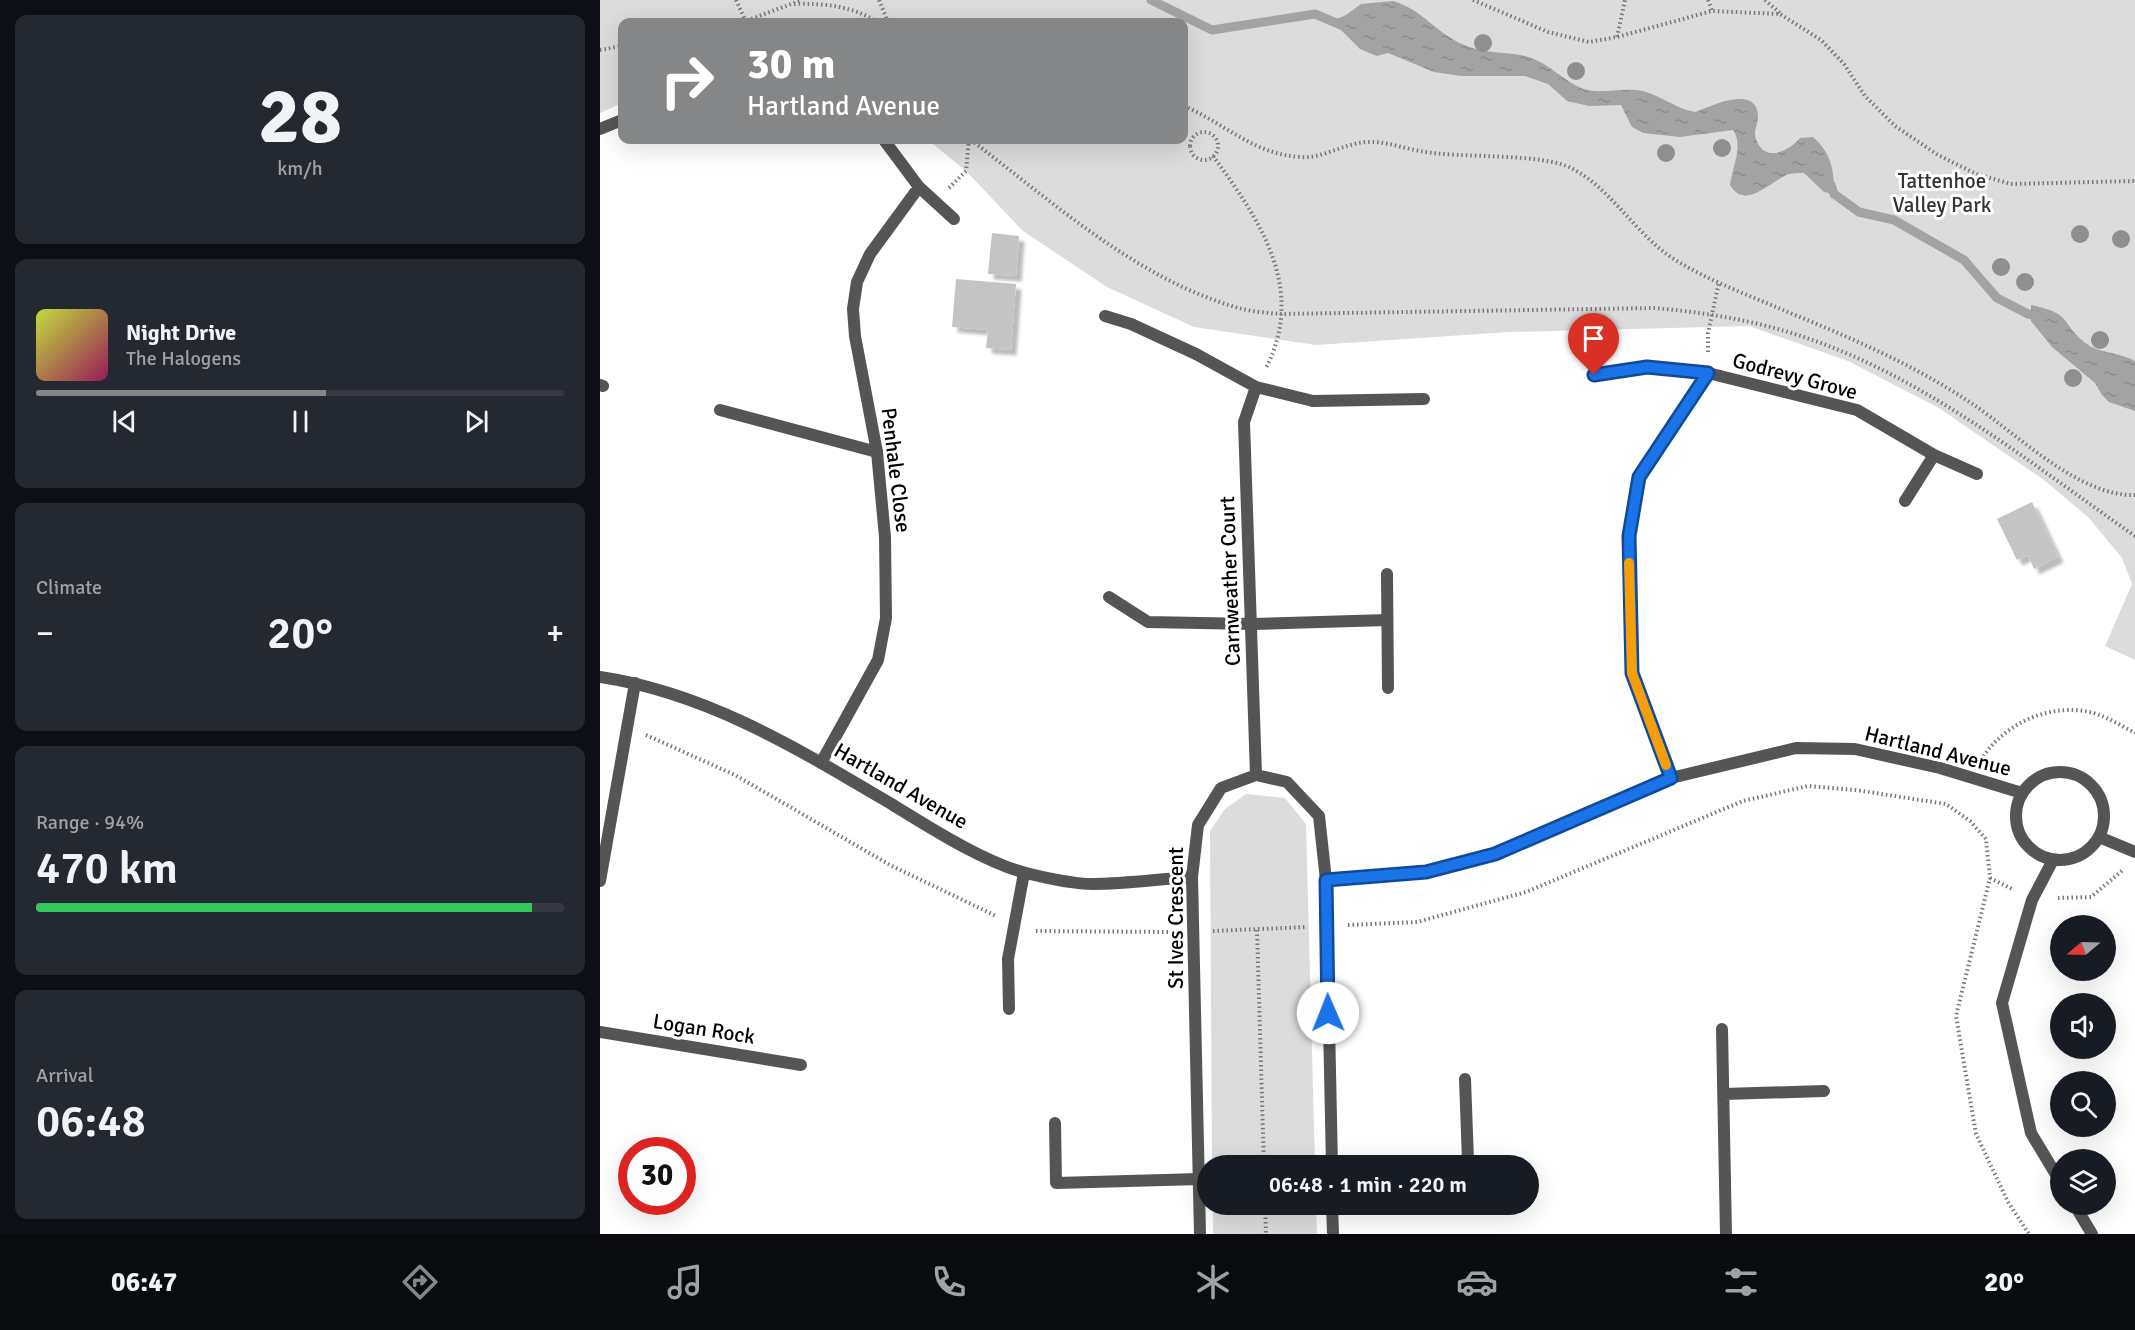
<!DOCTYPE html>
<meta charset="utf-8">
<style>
:root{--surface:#171b24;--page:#242831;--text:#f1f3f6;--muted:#9ea1a6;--line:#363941;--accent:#858687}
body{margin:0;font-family:Signika,sans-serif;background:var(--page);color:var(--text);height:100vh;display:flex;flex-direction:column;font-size:22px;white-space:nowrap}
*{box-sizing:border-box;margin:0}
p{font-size:20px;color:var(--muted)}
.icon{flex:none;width:33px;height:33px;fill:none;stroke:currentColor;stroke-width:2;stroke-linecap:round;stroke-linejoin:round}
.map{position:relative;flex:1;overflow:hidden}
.panel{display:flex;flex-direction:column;gap:15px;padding:15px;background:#0d0f14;width:600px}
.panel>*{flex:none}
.top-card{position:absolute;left:18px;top:18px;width:570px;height:126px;border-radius:12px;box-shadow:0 6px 24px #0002;background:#858687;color:#fff;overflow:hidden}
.needle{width:39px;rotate:251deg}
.tools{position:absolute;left:1450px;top:915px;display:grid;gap:12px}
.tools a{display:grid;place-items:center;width:66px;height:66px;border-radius:50%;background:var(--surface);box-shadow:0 6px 24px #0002;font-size:30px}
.speed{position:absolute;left:18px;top:1137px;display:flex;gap:12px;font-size:30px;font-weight:700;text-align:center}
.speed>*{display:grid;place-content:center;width:78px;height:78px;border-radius:50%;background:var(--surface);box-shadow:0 6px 24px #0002;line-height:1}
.speed .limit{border:9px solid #d22;background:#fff;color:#111}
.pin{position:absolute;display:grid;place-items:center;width:51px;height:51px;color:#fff;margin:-62px -26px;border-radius:50% 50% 50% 0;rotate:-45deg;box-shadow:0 0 6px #0007}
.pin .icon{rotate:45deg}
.me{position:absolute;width:66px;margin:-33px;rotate:359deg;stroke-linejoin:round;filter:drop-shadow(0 0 4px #0008)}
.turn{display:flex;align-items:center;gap:21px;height:126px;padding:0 30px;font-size:27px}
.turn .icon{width:78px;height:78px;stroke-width:2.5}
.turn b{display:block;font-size:42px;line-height:51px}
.big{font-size:45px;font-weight:600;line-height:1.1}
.panel .card{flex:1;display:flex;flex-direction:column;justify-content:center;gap:9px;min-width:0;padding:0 21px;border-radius:12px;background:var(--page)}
.panel .dial{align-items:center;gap:0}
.dial b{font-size:78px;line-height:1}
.song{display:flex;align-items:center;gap:18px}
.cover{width:72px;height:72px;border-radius:9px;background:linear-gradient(135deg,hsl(70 70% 55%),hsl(330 70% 35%))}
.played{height:6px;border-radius:3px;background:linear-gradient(90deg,var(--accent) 55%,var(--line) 55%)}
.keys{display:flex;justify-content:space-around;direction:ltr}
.heat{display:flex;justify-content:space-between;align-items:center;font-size:33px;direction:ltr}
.charge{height:9px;border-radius:4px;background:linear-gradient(90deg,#34c759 94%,var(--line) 0)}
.trip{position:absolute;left:597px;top:1155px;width:342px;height:60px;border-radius:30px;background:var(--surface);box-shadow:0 6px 24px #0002;font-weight:600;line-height:60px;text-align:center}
.tab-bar{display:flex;height:96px;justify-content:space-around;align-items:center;background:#090b0e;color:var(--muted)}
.tab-bar .icon{width:42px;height:42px}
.tab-bar .selected{color:var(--accent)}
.tab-bar b{font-size:27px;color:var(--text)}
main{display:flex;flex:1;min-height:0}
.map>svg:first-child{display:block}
</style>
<main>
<section class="panel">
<div class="card dial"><b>28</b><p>km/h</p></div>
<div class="card">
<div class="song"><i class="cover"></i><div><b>Night Drive</b><p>The Halogens</p></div></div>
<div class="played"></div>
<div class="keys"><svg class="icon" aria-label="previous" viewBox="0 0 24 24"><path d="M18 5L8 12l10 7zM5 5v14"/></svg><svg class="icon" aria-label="pause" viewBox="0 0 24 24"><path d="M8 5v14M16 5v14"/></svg><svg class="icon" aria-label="next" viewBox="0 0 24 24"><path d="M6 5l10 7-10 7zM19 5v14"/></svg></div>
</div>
<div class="card"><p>Climate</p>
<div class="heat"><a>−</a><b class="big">20°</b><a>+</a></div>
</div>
<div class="card"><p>Range · 94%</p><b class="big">470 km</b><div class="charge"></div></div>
<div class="card"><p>Arrival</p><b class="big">06:48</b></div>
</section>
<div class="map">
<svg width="1535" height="1234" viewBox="0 0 1535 1234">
<defs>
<pattern id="water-ripples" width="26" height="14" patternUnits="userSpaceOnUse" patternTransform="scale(1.5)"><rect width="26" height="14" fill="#a3a3a3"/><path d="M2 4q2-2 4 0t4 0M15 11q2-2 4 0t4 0" fill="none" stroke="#8b8b8b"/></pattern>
<filter id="shadow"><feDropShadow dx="5.5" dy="5.5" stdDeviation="1.5" flood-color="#0004"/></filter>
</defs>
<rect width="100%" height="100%" fill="#fff"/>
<!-- green -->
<path fill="#dcdcdc" d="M0,0H1535V660L1505,646L1532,584L1522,558L1489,518L1444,480L1339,408L1248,361L1149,326L909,332L716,345L594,327L507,287L423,231L366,171L328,140H584V22H22V103L0,113Z
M646,794L685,798L706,824L715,1165H612L610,831L625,809Z
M613,1205H716L717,1234H613Z"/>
<!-- water -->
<path fill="url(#water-ripples)" d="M793,1C823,10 835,32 862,44C883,54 904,51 925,56C948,62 961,79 981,88C995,95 1019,88 1036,90C1057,92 1073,108 1095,112C1109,107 1157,83 1158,116C1158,125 1153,131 1156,139C1164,163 1188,152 1200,138L1213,137C1232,154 1234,170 1234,194L1224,192L1204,173C1199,173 1193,173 1189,174C1170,181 1146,211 1130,185C1132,168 1144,145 1133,130L1080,137L1043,133L1032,127L1021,105L989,106L967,101L948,84L925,76H861L834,72L788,53L777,56L760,49L732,21L746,15L761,4Z
M1431,305C1475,314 1459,323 1487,344C1496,352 1521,353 1535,361V411L1509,402L1502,395L1495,383L1452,347L1431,321Z"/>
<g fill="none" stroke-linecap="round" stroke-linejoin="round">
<!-- stream -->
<path stroke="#a3a3a3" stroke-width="9" d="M551,0L612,30L715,14L741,25
M1231,185L1234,194L1259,212L1294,220L1364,260L1397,298L1428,314L1442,317"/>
</g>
<!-- building -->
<path fill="#c4c4c4" filter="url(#shadow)" d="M392,233L419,236L416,276L388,274Z
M356,279L416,284L411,350L386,348L388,330L352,327Z
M1432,502L1458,557L1434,569L1428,555L1417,560L1397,519Z"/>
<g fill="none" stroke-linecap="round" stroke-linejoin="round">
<!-- path -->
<path stroke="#777" stroke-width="4" stroke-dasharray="1.5 3" stroke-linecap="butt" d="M136,0L146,22
M279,0L288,22
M873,0L948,32L989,42L1017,37L1112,11L1180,14L1221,40L1244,64L1265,96L1295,126L1338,155L1376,174L1411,184L1535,181
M1108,0L1112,11
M1165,0L1180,13
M194,4C225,3 251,6 278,22
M143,22L202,0
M1017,37L1025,0
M0,50L22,46
M584,106C624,123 653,154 700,157C723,159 744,143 767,142C785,141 802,148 820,151C859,159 943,152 973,169C1014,191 1036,236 1077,261C1110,281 1148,295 1183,310C1249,337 1315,365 1374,405C1418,435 1480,497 1535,495
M590 146a14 14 0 1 1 28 0a14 14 0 1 1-28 0Z
M371,140C454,203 539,281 642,309C655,312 669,313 682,314L1055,308C1098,312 1140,318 1181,330C1313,367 1424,459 1535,536
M613,156C659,219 707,288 666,368
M349,188L366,171L369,140
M1108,352V333L1119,282
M46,735L135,775L290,865L396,916
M1381,760C1402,726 1444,705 1484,711C1501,713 1520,725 1535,733
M1390,878L1414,890
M1458,898L1491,897L1524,869
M748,925L817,922L926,892L1143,801L1208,786L1256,790L1346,804L1370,821L1386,839L1390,878L1356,1016L1376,1134L1408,1202L1429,1234
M657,930L664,1166
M436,931L572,932
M613,931L707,927
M665,1204L666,1234"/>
<!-- service -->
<path stroke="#555" stroke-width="12" d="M0,129L22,120
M505,316L531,324L596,354
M713,401L824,399
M120,410L277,452
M787,574L788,688
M509,597L548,622L652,624L787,620
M409,1009L408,959L424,873
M455,1123L456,1183L600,1179
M752,1166L868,1161L865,1079"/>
<!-- minor -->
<path stroke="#555" stroke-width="12" d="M284,140L319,187L354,219
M596,354L656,387L713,401
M994,375L1047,367L1108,373
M0,385L3,386
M1334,455L1377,474
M0,677C108,693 200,750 293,805C329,827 385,863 426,873C446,878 472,884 493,884C526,884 559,879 592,877
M221,763L278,660L286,618L285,537L277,452L255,336L253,309L257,282L270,254L319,187
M1416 816a44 44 0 1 1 88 0a44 44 0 1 1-88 0Z
M656,775L644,422L656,387
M1071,778L1032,673L1029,535L1039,477L1108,373L1257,410L1334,455L1305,501
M1499,837L1535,852
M1453,860L1432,900L1402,1003L1431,1133L1461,1183
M726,880L826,872L895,854L1071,778L1196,748L1255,749L1340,768L1422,793
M0,881L35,683
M1122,1029L1126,1234
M0,1032L201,1065
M1124,1094L1224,1091
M732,1204L733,1234
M1474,1204L1492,1234
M600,1234L592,877L598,825L621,788L656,775L687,782L719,816L726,880L732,1166"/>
</g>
<!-- trees -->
<g fill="#8f8f8f">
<circle cx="883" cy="43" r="9"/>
<circle cx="976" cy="71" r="9"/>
<circle cx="1122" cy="148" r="9"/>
<circle cx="1066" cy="153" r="9"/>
<circle cx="1480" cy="234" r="9"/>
<circle cx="1521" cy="239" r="9"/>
<circle cx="1401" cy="267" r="9"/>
<circle cx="1425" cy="282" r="9"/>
<circle cx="1500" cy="340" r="9"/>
<circle cx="1473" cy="378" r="9"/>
</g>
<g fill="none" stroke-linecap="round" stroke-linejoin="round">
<!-- route casing -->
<g stroke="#114b97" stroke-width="15">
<path id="route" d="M728,1013L726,880L826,872L895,854L1071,778L1032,673L1029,536L1039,477L1108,373L1047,367L994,375"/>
</g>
<!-- route -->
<use href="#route" stroke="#1a73e8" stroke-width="10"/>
<!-- slow -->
<path stroke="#f59e0b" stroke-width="10" d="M1029,563L1032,673L1066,765"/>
</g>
<g text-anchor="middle" stroke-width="6" stroke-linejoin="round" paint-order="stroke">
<!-- park labels -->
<g font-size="21" fill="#333" stroke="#fff">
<text x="1342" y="188">Tattenhoe<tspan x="1342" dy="24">Valley Park</tspan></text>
</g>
<!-- street labels -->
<g font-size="21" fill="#000" stroke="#fff">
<text transform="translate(1195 376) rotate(15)" y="7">Godrevy Grove</text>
<text transform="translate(296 470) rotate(83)" y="7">Penhale Close</text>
<text transform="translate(630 581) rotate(-92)" y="7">Carnweather Court</text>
<text transform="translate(1338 751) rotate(14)" y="7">Hartland Avenue</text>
<text transform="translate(301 786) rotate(30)" y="7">Hartland Avenue</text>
<text transform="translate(576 918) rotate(-90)" y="7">St Ives Crescent</text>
<text transform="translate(104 1029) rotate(9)" y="7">Logan Rock</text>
</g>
</g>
</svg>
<div class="tools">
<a><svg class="needle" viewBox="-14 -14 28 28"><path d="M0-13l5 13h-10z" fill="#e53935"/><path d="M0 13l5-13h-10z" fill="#9ea1a6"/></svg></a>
<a><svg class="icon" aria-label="sound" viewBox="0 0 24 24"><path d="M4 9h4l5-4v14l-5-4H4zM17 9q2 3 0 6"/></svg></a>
<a><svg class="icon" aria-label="search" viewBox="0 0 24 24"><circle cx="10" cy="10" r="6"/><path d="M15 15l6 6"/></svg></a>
<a><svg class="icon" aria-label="layers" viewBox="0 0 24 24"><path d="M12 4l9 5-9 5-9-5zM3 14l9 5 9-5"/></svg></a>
</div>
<div class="speed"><div class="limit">30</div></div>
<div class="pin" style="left:994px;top:375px;background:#d93025"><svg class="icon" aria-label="arrive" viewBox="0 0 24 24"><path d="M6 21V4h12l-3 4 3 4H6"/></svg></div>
<svg class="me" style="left:728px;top:1013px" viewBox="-20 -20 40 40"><circle r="19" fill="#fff"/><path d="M0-13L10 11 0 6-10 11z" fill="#1a73e8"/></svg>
<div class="trip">06:48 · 1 min · 220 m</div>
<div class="top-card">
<div class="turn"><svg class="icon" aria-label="right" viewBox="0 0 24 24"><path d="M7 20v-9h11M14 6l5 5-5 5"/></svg><div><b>30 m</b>Hartland Avenue</div></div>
</div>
</div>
</main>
<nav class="tab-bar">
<b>06:47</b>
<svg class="icon selected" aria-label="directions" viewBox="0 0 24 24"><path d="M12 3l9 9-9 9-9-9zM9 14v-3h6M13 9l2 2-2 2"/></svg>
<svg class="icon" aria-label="music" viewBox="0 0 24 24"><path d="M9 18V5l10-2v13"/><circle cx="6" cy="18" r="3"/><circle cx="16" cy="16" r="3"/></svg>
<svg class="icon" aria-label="phone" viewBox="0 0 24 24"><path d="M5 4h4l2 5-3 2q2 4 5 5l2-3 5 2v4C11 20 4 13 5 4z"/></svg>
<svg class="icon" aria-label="climate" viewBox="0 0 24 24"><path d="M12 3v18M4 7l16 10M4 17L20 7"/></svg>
<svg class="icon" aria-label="car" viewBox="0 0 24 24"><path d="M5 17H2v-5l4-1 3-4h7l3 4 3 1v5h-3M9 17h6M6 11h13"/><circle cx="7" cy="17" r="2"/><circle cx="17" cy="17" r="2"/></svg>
<svg class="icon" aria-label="filters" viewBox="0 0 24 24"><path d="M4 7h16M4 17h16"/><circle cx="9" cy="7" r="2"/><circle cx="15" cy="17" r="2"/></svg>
<b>20°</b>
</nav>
